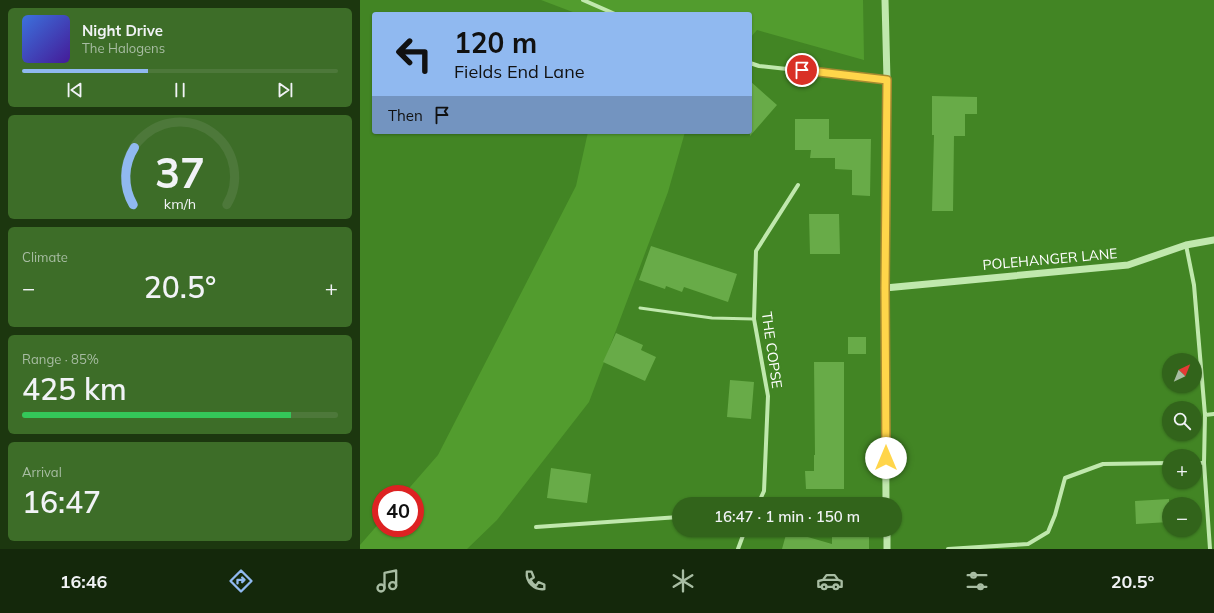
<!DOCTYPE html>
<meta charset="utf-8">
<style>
:root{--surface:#32641b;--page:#3d6d28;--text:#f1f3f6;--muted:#a8bda3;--line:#4d783a;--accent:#90b9f0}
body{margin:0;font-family:Mulish,sans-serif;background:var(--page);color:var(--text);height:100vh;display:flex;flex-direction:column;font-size:15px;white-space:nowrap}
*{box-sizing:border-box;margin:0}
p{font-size:13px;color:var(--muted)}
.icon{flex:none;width:22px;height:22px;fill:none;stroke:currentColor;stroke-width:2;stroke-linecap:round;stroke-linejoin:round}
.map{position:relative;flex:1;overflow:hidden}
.details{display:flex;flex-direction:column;gap:8px;padding:8px;background:#1c370f;width:360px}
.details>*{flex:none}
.hud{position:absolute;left:12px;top:12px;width:380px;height:122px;border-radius:4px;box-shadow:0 1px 3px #0004;background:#90b9f0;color:#111;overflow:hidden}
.needle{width:26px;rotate:43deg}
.controls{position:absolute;left:802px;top:353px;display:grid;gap:8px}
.controls a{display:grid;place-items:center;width:40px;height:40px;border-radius:50%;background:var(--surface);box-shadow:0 1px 3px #0004;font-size:20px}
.speed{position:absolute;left:12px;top:485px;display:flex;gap:8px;font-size:20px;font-weight:700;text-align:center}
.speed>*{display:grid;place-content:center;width:52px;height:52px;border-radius:50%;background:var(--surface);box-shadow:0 1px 3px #0004;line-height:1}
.speed .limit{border:6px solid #d22;background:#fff;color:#111}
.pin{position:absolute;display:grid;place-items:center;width:34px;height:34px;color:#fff;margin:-17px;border:2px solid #fff;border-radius:50%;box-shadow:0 1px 4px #0007}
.me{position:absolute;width:44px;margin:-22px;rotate:0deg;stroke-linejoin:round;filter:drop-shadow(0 0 3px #0008)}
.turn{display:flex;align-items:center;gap:14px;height:84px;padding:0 16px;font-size:18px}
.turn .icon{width:52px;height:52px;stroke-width:2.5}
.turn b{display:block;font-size:28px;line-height:34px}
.then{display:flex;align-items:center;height:38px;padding:0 16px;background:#0003;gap:8px;font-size:15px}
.big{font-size:30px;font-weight:600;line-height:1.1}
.details .tile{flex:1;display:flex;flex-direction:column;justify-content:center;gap:6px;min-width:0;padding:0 14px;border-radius:6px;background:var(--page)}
.details .dial{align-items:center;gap:0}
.dial svg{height:104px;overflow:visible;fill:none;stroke:var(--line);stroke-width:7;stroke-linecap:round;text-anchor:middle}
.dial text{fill:var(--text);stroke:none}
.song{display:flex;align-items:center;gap:12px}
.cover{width:48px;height:48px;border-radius:6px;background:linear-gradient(135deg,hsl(220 70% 55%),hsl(260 70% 35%))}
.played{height:4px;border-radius:2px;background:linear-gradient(90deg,var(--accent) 40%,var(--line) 40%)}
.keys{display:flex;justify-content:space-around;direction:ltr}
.heat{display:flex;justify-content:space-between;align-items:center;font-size:22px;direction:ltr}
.charge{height:6px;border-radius:3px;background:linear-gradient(90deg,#34c759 85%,var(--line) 0)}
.trip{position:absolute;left:312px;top:497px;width:230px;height:40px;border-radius:20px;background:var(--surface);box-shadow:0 1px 3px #0004;font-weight:600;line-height:40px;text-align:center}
.tab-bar{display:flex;height:64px;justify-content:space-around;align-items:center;background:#14280b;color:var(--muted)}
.tab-bar .icon{width:28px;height:28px}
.tab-bar .active{color:var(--accent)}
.tab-bar b{font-size:18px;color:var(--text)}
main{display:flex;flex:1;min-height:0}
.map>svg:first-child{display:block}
</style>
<main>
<section class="details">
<div class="tile">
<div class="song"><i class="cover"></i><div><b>Night Drive</b><p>The Halogens</p></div></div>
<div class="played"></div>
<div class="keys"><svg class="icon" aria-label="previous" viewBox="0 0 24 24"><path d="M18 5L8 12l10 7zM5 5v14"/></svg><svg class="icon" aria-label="pause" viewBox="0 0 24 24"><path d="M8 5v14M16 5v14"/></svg><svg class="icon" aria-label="next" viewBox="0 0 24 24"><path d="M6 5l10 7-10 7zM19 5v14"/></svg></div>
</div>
<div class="tile dial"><svg viewBox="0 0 100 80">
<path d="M14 69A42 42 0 1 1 86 69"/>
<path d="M14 69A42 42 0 0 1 15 25" stroke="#90b9f0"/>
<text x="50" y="56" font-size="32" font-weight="700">37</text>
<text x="50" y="72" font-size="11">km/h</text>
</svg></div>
<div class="tile"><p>Climate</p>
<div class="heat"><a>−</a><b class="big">20.5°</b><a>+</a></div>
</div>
<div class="tile"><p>Range · 85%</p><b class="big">425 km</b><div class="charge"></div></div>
<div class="tile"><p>Arrival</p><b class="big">16:47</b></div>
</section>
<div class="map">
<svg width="854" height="549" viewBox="0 0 854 549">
<rect width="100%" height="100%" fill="#428524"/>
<!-- green -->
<path fill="#529c2e" d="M181,0H503L504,60L397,30L390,38V14H218Z
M228,132H325L308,192L229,402L137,520L107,549H0V545L21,521V528H55V494H44L78,455L216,186Z"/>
<!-- building -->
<path fill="#68ab48" d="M390,81L417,105L390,136Z
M572,96L617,97V114H605V136H594L593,211H572L574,135H572Z
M435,119H469V139H511L510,196L492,195V170L475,169V158H450L451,150H435Z
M449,214H479L480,254H450Z
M291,246L377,274L368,302L324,287L322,292L306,286L305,289L279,280Z
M256,333L283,345L281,350L296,357L285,381L243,362Z
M488,337H506V354H488Z
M454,362H484V489H446L445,471H454V455H455Z
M370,380L394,382L391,419L367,417Z
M191,468L231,474L227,503L187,498Z
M809,499V522L776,524L775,501Z
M472,530H509V549H422L427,531L472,544Z"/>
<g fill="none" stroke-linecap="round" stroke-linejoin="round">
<!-- service -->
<path stroke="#c0e8ad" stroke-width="3" d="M280,308L352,318L394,319"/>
<!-- minor -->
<path stroke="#c0e8ad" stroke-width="4" d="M223,0L255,14
M390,63L399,66L527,80
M826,245L834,285L845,415L844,463L850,549
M845,415L854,414
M835,463H844
M398,504L404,491L408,396L394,319L396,251L438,185
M176,527L319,517
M374,530L384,533
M378,549L385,530
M588,549L668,544L688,532L695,515L705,478L743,464L809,463"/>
<!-- tertiary -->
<path stroke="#c0e8ad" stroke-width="7" d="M525,0L527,80L525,288L526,504
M525,288L768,265L826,245L854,240
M527,530V549"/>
</g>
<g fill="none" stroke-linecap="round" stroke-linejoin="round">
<!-- route casing -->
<g stroke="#a68a30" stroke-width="10">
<path id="route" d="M442,70L527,80L525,288L526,458"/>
</g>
<!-- route -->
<use href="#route" stroke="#ffd54a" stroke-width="7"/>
</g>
<g text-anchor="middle" stroke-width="4" stroke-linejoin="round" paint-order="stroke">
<!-- street labels -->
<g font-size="14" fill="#fff" stroke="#428524">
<text transform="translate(690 259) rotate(-5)" y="5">POLEHANGER LANE</text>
<text transform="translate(412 350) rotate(82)" y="5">THE COPSE</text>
</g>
</g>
</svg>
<div class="controls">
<a><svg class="needle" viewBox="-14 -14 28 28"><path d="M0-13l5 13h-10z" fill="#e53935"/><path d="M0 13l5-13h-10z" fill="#a8bda3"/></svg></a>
<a><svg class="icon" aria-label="search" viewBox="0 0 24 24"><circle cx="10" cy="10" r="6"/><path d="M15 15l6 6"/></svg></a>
<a>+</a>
<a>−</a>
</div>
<div class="speed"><div class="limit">40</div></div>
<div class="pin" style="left:442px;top:70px;background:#d93025"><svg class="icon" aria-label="arrive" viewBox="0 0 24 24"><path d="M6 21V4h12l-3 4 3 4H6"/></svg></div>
<svg class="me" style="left:526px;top:458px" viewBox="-20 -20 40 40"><circle r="19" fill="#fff"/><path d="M0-13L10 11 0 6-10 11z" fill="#ffd54a"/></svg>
<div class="trip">16:47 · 1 min · 150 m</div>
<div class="hud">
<div class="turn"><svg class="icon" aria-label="left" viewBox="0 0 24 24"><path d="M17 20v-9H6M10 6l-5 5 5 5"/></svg><div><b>120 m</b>Fields End Lane</div></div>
<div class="then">Then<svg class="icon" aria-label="arrive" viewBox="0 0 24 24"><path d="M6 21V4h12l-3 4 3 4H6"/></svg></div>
</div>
</div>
</main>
<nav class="tab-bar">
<b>16:46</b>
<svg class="icon active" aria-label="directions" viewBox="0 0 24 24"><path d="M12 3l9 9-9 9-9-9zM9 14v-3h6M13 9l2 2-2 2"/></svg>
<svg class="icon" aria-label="music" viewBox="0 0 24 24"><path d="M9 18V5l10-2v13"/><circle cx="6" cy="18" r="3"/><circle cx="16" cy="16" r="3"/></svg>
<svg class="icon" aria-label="phone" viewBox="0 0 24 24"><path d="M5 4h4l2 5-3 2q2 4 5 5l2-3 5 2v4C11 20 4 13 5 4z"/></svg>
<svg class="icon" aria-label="climate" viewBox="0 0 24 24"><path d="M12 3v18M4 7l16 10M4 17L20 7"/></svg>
<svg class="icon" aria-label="car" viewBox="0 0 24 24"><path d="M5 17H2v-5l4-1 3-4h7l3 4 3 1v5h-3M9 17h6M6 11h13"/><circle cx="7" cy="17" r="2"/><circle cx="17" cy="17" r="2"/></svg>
<svg class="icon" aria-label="filters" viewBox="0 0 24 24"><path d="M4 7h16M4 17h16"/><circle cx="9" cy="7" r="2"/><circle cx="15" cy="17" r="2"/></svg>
<b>20.5°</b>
</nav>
